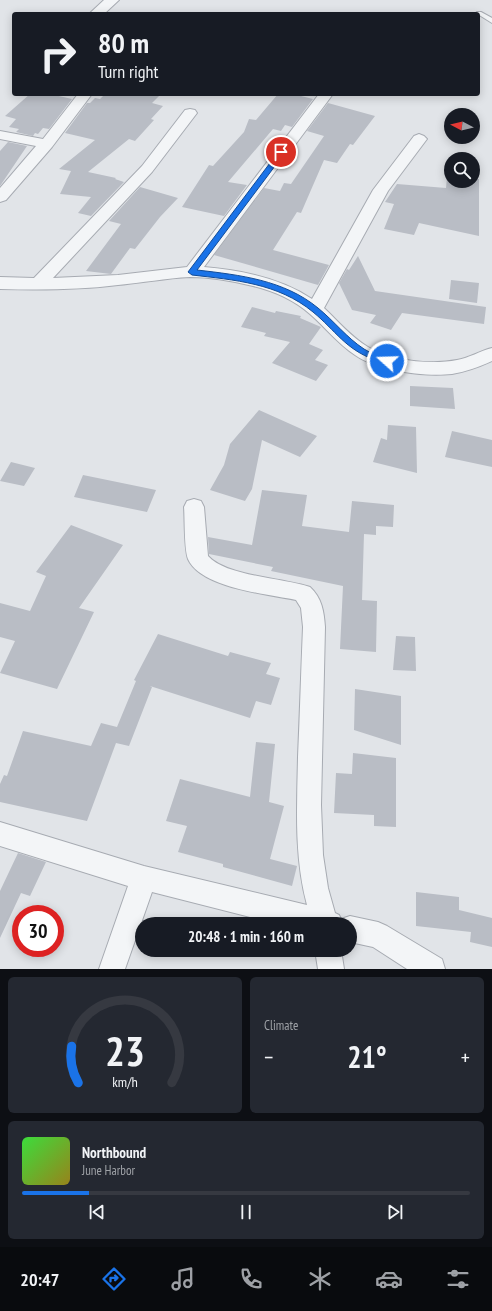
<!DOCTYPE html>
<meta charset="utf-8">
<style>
:root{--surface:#171b24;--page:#242831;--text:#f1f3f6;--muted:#9ea1a6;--line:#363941;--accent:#1a73e8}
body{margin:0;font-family:"PT Sans Narrow",sans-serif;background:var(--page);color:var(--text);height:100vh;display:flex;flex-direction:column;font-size:15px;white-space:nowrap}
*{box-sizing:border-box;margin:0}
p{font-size:13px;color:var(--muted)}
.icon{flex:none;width:22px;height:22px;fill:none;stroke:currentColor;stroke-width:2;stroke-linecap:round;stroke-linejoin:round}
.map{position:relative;height:969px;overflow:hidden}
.panel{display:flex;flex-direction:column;gap:8px;padding:8px;background:#0d0f14;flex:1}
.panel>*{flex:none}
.hud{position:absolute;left:12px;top:12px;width:468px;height:84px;border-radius:4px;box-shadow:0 2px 10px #0003;background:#171b24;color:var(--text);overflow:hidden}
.needle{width:26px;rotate:277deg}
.controls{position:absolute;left:444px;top:108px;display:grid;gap:8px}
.controls a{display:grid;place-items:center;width:36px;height:36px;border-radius:50%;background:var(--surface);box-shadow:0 2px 10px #0003;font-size:20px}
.speed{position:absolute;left:12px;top:905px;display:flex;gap:8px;font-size:20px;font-weight:700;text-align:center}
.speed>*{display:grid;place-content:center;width:52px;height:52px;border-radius:50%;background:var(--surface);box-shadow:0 2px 10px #0003;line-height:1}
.speed .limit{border:6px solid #d22;background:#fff;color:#111}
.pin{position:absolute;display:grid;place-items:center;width:34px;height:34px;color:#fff;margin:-17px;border:2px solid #fff;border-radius:50%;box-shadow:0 1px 4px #0007}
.me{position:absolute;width:44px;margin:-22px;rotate:290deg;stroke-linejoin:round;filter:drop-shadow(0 0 3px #0008)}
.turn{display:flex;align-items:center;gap:14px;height:84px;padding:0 20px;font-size:18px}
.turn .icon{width:52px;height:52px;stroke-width:2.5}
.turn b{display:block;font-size:28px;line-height:34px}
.big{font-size:30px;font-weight:800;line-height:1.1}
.panel .widget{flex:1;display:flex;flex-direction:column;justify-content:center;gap:6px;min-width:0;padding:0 14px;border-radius:6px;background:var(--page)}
.panel .dial{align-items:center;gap:0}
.dial svg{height:104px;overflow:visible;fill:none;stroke:var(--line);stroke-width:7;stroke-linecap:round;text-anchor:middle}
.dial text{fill:var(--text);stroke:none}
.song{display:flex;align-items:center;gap:12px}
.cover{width:48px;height:48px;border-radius:6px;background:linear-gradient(135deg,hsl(120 70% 55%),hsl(50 70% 35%))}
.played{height:4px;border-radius:2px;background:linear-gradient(90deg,var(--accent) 15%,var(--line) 15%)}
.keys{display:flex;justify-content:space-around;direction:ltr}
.heat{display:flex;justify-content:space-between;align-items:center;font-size:22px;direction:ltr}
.panel .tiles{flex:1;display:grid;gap:8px;grid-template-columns:1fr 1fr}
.widget:last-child{grid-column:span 2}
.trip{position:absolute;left:135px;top:917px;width:222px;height:40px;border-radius:20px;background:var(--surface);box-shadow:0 2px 10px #0003;font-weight:800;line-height:40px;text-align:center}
.menu{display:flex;height:64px;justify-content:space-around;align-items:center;background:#090b0e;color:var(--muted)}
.menu .icon{width:28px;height:28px}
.menu .current{color:var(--accent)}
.menu b{font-size:18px;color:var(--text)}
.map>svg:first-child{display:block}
</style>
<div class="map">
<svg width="492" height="969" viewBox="0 0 492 969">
<rect width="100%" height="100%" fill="#e1e4e8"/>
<!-- building -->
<path fill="#b9bdc5" d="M30,94H50L72,99L49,129L43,128L38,134L35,133L33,136L16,132L19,129L9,127L16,119L5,116Z
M105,94H161L152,103L163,106L151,119L154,120L135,141L129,139L88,172L116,178L115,179L124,182L91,216L78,213L91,197L60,194L71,171L59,169L95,140L65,133L87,103H90L95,98L100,99Z
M278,94H293L313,99L292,127L285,125L281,131L273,129L228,182L247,185L224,216L182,207L209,165L213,166L244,132L249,119L256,120Z
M328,103L375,116L353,145L350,144L337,163L324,160L301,213L297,212L273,250L329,265L318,285L214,255L264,188L280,191L284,183L291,184L324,136L307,131Z
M8,142L27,146L0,186V151Z
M447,177H451V181H473V179H479V236L419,223L414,235L384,229L394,204L385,202L397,184L446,188Z
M140,187L178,198L160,217L135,249L130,248L111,274L86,271L121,224L109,221Z
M358,256L375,291L486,307L484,324L402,313L391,330L370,323L376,315L352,310L339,283L347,269L349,270Z
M451,280L479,283L477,303L449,299Z
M252,307L275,313L276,311L301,316L300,318L321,327L309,344L323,350L315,360L328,365L316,381L272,363L290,342L264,336L266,333L241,327Z
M410,386L453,388L455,409L410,406Z
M259,410L317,436L300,457L262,440L252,489L245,501L210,490L224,465L230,444Z
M388,425L416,427L417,473L373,462L381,438L387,440Z
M452,431L492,440V467L445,457Z
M11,462L35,468L24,486L0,481Z
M83,475L156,490L147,512L74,497Z
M262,490L307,495L302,526L349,532L352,501L394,505L393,527L376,526V535L364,534L362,600L377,601L376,652L340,649L343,586L271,571L273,567L209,554L208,537L252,545Z
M71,525L123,545L79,608L94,612L57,689L0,673L15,641L0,637V603L30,611L46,576L36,572Z
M158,634L228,656L230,652L271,663L266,674L280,678L271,705L256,701L250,718L150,686L152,687L129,746L116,743L87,821L0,802V784L4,775L7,776L23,731L91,746L101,723L117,727L136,681L134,680Z
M396,636L415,637L416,671L393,670Z
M355,689L401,696V745L354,730Z
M256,742L275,744L269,802L284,806L270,859L297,866L292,886L223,867V864L178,852L187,826L166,821L180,779L250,797Z
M353,753L396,758V827L374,826V815L334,813L336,773L352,774Z
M18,853L46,862L30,896L21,893L0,938V891Z
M416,892L459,897V910L492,918V947L470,942L471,932L416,926Z"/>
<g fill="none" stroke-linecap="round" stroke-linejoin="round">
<!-- service casing -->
<g stroke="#a7abb2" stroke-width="2">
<path id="service" d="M477,12H481L492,18V23L476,13Z"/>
</g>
<!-- minor casing -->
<g stroke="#a7abb2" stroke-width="2">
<path id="minor" d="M104,0H119L104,14H89Z
M78,94H92L52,147L6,200L0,202V188L36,146L0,139V131L43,139Z
M319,94H333L204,267C241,270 281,278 312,299L373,190L414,136L419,134L424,136L427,139L388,191L324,308C338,321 351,337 368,347C390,361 432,365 457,360C469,358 480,351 492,348V361C479,367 465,372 452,374C424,377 378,371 355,355C338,344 325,327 310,314C294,300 274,291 253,286C233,281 211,277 190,277C166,278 142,283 118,285C79,290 39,290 0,289V277L34,278L142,166L185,110L190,109L195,110L197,113L152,172L53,278L118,275L187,267Z
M194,499L201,501L204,507L208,556C225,576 283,578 310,587C322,598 324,612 325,627L321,805L323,855L328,888L335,913L339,915L341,919L350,916L378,922L387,926L442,959L445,969H407L373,947L350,942V924H278L152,892L125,969H99L128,886L0,846V822L144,866L307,905C294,857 297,807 298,757C300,714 301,670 303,627L301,608L296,600C267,594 201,588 188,559C184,548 185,519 184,507L187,501Z
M315,950H341L344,969H318Z"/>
</g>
<!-- service -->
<use href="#service" fill="#f3f5f7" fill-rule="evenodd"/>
<!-- minor -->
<use href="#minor" fill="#f3f5f7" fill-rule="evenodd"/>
</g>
<!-- route -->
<path fill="#1a73e8" stroke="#114b97" d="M281,150L284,151V154L197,270C240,275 284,280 318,308C334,321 347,338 364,349C371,354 382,356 390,359L391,361L390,363C385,365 380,362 375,360C345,349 336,331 313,312C278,283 234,280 192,275L188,272L279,151Z"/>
</svg>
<div class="controls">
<a><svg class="needle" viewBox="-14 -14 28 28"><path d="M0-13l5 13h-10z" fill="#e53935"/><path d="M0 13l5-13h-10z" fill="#9ea1a6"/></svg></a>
<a><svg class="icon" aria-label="search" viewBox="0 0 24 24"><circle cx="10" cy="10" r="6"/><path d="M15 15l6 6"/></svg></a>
</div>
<div class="speed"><div class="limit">30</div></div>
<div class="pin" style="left:281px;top:152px;background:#d93025"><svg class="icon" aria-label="arrive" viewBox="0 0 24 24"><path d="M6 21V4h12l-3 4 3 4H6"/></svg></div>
<svg class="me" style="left:387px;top:361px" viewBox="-20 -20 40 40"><circle r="17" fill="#1a73e8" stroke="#fff" stroke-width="3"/><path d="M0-11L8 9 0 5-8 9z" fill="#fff"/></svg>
<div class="trip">20:48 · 1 min · 160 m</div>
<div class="hud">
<div class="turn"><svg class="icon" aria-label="right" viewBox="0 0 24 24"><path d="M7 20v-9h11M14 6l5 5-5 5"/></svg><div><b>80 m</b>Turn right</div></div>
</div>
</div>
<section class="panel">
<div class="tiles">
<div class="widget dial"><svg viewBox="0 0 100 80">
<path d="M14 69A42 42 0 1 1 86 69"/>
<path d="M14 69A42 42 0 0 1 9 41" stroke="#1a73e8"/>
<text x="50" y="56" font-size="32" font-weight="700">23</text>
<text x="50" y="72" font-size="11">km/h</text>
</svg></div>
<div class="widget"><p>Climate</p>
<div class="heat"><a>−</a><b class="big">21°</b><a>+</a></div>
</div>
<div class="widget">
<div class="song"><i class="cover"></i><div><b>Northbound</b><p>June Harbor</p></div></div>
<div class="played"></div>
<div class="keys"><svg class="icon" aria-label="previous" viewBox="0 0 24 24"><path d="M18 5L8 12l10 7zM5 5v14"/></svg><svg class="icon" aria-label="pause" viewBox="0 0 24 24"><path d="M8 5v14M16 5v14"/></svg><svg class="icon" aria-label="next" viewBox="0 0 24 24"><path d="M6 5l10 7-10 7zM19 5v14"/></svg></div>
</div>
</div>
</section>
<nav class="menu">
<b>20:47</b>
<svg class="icon current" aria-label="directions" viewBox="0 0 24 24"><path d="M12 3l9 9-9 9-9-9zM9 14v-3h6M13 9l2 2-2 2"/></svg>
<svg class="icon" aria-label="music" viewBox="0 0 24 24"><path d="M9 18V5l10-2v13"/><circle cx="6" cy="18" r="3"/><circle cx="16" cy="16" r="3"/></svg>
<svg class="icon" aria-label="phone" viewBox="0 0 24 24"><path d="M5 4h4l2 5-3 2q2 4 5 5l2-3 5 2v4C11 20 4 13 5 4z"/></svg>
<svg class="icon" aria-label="climate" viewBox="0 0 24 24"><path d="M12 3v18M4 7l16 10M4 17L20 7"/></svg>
<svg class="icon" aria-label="car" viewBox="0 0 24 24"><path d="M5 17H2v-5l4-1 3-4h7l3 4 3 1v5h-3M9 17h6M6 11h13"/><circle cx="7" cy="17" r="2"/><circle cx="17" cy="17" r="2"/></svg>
<svg class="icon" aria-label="filters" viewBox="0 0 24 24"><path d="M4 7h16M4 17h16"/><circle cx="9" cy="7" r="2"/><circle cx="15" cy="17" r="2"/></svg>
</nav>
